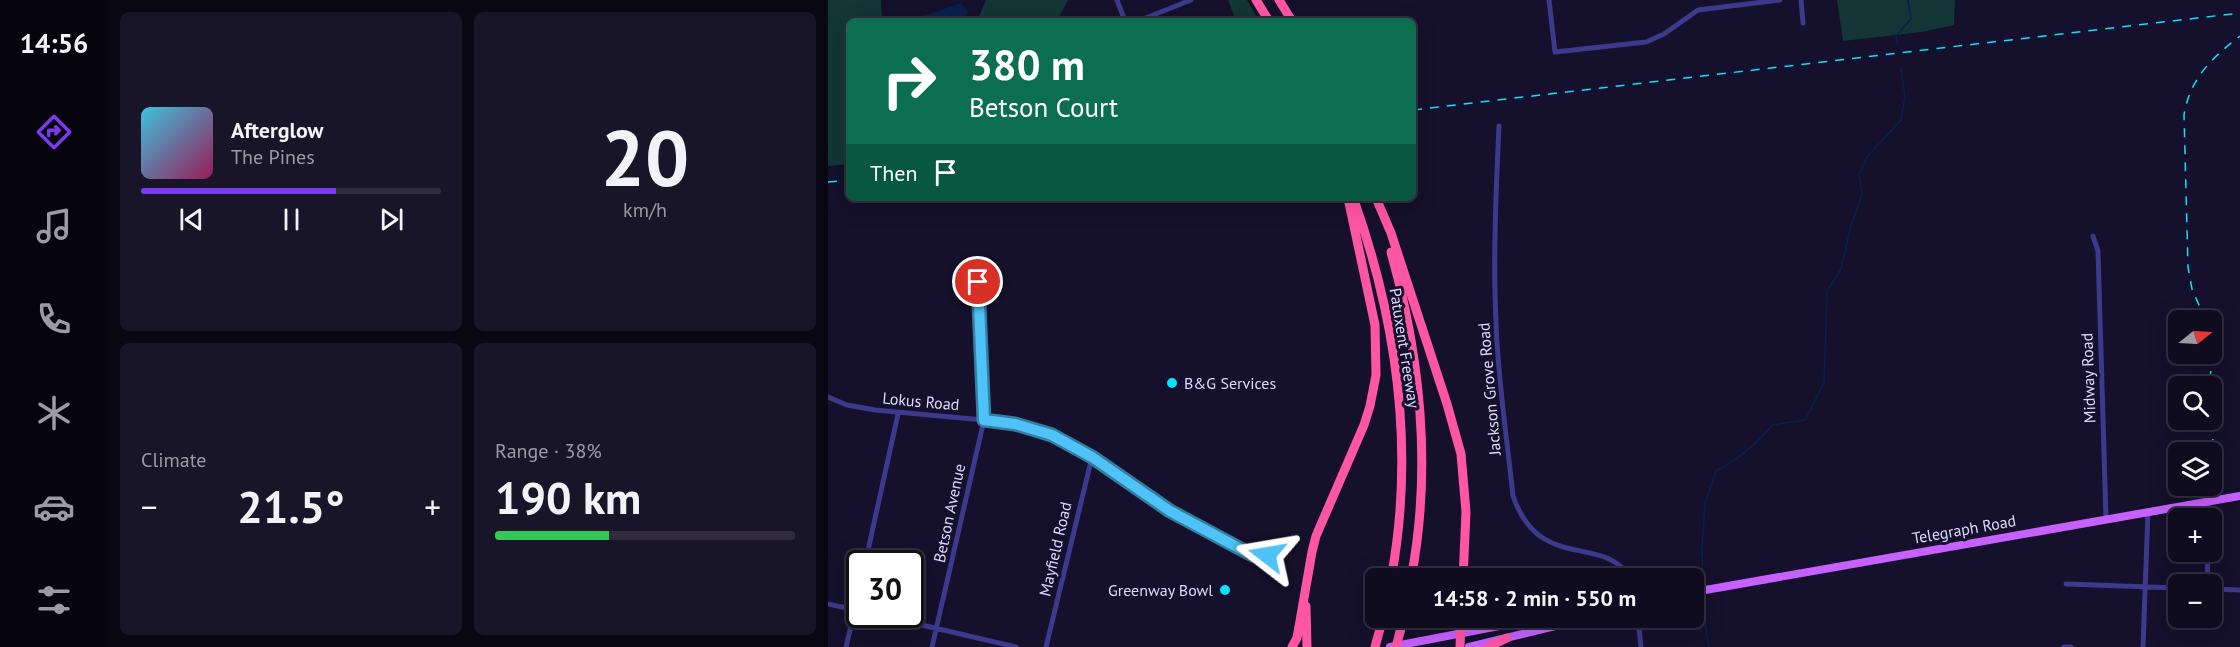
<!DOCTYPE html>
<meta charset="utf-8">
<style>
:root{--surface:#100c20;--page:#191529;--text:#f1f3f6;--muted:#9c9ba5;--line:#302c3e;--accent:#7c3aed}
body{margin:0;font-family:"PT Sans",sans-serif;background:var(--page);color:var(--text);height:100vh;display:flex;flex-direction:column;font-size:22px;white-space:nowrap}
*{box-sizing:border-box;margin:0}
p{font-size:20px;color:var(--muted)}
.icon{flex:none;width:33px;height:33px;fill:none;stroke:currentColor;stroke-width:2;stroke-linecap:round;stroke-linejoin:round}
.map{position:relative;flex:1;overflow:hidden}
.sheet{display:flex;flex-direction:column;gap:12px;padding:12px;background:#090712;width:720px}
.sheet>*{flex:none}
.guide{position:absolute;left:18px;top:18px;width:570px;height:183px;border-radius:9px;box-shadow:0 6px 24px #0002,0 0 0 2px var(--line);background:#0b6e4f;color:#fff;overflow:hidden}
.needle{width:39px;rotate:72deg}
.controls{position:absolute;left:1340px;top:310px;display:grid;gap:12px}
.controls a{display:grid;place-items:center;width:54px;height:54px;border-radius:9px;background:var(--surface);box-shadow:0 6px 24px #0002,0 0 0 2px var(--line);font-size:30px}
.speed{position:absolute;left:18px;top:550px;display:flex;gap:12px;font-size:30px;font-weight:700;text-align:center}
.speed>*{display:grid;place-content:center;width:78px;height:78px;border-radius:50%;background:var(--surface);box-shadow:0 6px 24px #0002,0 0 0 2px var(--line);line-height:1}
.speed .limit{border:3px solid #111;border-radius:9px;background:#fff;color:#111}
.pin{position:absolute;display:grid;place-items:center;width:51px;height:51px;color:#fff;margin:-26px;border:3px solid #fff;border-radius:50%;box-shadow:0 2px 6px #0007}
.me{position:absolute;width:66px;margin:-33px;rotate:284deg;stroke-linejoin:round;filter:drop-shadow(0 0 4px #0008)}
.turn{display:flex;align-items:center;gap:21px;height:126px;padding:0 24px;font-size:27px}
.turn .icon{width:78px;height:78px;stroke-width:2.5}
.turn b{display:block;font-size:42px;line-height:51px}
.then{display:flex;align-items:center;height:57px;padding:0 24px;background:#0003;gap:12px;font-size:22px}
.big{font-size:45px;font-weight:700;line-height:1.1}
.sheet .widget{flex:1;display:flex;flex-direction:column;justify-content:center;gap:9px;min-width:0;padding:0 21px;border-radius:9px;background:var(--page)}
.sheet .dial{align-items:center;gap:0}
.dial b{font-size:78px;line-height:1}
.song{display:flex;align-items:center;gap:18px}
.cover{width:72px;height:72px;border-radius:9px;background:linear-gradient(135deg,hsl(190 70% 55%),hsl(330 70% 35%))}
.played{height:6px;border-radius:3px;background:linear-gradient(90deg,var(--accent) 65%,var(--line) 65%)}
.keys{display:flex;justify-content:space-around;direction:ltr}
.heat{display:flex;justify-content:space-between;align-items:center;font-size:33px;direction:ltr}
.charge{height:9px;border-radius:4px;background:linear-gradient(90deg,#34c759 38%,var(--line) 0)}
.sheet .tiles{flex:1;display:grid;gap:12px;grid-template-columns:repeat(2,1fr)}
.trip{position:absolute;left:537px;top:568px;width:339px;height:60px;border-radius:9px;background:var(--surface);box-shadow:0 6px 24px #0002,0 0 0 2px var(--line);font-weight:700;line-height:60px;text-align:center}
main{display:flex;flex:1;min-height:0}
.tabs{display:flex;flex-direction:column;width:108px;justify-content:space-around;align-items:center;background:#06050d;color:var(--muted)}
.tabs .icon{width:42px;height:42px}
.tabs .selected{color:var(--accent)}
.tabs b{font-size:27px;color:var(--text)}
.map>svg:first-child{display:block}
</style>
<main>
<nav class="tabs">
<b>14:56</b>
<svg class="icon selected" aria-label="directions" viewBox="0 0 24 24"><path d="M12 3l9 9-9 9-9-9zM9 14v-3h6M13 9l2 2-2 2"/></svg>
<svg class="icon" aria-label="music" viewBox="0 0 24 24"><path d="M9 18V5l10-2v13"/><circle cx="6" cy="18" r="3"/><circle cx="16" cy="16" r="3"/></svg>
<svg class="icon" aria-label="phone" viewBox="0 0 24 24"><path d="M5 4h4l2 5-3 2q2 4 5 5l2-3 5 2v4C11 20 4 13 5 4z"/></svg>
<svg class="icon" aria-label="climate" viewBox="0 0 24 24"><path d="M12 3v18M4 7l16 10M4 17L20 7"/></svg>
<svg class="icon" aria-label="car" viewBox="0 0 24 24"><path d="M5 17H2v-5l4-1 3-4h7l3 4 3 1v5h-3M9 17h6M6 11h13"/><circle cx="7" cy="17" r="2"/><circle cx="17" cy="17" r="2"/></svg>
<svg class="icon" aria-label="filters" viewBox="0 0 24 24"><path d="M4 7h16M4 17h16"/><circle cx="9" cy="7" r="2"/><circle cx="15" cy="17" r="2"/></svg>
</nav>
<section class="sheet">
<div class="tiles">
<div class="widget">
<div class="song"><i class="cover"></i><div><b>Afterglow</b><p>The Pines</p></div></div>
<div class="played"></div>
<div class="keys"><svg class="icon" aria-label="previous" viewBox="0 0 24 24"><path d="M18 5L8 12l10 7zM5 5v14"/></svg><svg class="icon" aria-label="pause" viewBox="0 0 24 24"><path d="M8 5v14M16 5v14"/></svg><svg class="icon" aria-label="next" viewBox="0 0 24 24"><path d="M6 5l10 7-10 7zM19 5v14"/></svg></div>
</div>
<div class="widget dial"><b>20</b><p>km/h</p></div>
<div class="widget"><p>Climate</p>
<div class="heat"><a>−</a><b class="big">21.5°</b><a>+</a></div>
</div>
<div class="widget"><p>Range · 38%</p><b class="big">190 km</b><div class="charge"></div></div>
</div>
</section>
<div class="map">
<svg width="1412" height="647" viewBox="0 0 1412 647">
<rect width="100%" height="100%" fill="#15102b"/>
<!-- green -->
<path fill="#123635" d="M0,0H53L54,21H21V164L0,166Z
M158,0H240L229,21H149Z
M400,0H419L431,21H408Z
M1009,0H1127L1126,25L1094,32L1015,41Z"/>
<!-- water -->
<path fill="#08204c" d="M133,3L140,12L133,20L81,21Z"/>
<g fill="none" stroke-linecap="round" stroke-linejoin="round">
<!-- stream -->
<path stroke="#08204c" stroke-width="1.5" d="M1069,43L1068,36L1083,19L1080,0
M875,585L874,549L877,503L888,471C911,459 928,445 944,425L977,420L996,383L999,291L1013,269L1023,225L1034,195L1031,175L1039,157L1073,120L1077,96L1073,69
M876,596V618L881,647"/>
<!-- minor -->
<path stroke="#3d398c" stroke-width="5" d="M289,0L297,21
M721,0L727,52L818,42L836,34L870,10L952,0
M973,0L975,23
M310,21L363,0
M671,126C668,191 665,257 668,323C670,381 679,438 685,496C712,574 776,532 803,579
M1265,236L1270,251L1278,519
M0,397L19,405L47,410L156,420L187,424L224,435L264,457L342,511L424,555H439
M1380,501L1381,519
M37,564L70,414
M1238,584L1350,588
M1379,585L1380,552
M1383,589L1411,590
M0,604L32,611
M51,615L188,647
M810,618L813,647
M18,647L32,588
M104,647L156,420L150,282
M218,647L264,457
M1236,647H1243
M1315,647L1320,512"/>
<!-- primary -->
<path stroke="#c661ff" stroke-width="8" d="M866,592L1412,496
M562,647L713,618
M641,647L760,618"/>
<!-- motorway -->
<path stroke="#ff55a5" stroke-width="9" d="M428,0L441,21
M451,0L464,21
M548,198L563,233L619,404L633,454L638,512L635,579
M526,200C569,322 587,451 563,579
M563,252C593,359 604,469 583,579
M478,606L479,647
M677,618H679
M690,618L704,620
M572,632L575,618
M464,647L469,638L484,552L488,536L536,425L542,406L548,375L547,325L520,198
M547,647L555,618
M632,647L633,618
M660,647L679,638"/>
<!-- rail -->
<path stroke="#06e3ff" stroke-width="1.5" stroke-dasharray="9 8" stroke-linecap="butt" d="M585,110L1412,13
M0,182L21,180
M1378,321L1364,289L1360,267L1356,115C1362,78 1384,58 1412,36
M1382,354L1385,444"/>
<!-- motorway-bridge -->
<path stroke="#ff55a5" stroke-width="9" d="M568,647L572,632"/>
</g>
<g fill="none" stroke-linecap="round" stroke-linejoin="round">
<!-- route casing -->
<g stroke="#337fa1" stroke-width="15">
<path id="route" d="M150,282L156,420L187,424L224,435L264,457L342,511L424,555H439"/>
</g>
<!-- route -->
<use href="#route" stroke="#4fc3f7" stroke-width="10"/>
</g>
<!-- markers -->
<g fill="#06e3ff" stroke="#15102b" stroke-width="2">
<circle cx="344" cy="383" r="6"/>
<circle cx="397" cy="590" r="6"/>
</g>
<g text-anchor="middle" stroke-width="6" stroke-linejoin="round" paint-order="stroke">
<!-- street labels -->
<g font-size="16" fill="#dedaff" stroke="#15102b">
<text transform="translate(577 348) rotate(81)" y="6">Patuxent Freeway</text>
<text transform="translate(1260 378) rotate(-92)" y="6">Midway Road</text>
<text transform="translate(661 389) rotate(-95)" y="6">Jackson Grove Road</text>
<text transform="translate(93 401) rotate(5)" y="6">Lokus Road</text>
<text transform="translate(121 513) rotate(-78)" y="6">Betson Avenue</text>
<text transform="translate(1136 529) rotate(-10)" y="6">Telegraph Road</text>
<text transform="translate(227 549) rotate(-77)" y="6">Mayfield Road</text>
</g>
<!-- poi labels -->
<g font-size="16" fill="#dedaff" stroke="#15102b" text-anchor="start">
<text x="356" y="389">B&amp;G Services</text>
<text x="385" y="596" text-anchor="end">Greenway Bowl</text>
</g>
</g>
</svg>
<div class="controls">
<a><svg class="needle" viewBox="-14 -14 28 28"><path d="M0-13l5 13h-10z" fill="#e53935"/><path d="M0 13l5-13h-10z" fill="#9c9ba5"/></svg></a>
<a><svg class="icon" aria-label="search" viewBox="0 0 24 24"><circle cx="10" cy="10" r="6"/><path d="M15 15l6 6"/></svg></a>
<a><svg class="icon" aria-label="layers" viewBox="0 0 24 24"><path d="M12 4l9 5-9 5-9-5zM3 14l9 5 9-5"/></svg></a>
<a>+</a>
<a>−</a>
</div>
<div class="speed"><div class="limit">30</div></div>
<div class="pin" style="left:150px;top:282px;background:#d93025"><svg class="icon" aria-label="arrive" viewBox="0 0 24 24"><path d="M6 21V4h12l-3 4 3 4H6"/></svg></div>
<svg class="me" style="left:439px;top:555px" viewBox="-20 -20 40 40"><path d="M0-17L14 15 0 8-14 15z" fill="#4fc3f7" stroke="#fff" stroke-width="4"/></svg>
<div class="trip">14:58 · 2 min · 550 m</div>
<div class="guide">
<div class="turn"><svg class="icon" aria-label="right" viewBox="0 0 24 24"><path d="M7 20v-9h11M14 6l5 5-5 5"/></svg><div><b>380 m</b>Betson Court</div></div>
<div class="then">Then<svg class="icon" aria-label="arrive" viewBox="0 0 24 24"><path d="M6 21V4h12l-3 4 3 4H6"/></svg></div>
</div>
</div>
</main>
